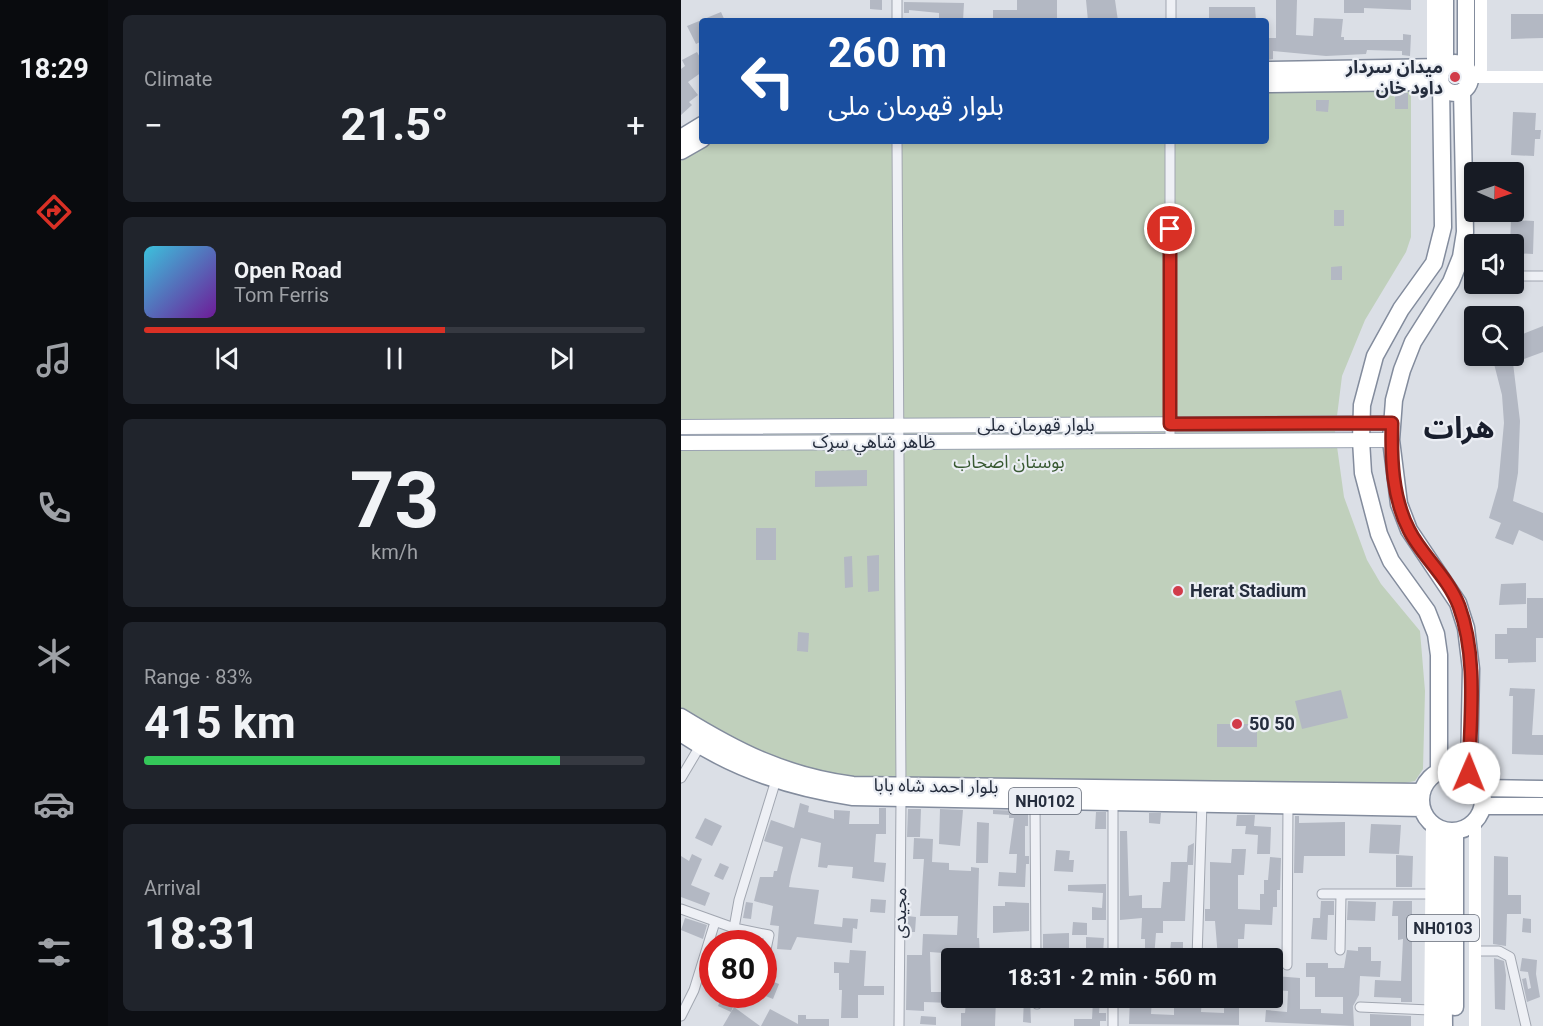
<!DOCTYPE html>
<meta charset="utf-8">
<style>
:root{--surface:#171b24;--page:#20242c;--text:#f1f3f6;--muted:#9ea1a6;--line:#363941;--accent:#d93025}
body{margin:0;font-family:Roboto,"Noto Sans Arabic",sans-serif;background:var(--page);color:var(--text);height:100vh;display:flex;flex-direction:column;font-size:22px;white-space:nowrap}
*{box-sizing:border-box;margin:0}
p{font-size:20px;color:var(--muted)}
.icon{flex:none;width:33px;height:33px;fill:none;stroke:currentColor;stroke-width:2;stroke-linecap:round;stroke-linejoin:round}
.map{position:relative;flex:1;overflow:hidden}
.drawer{display:flex;flex-direction:column;gap:15px;padding:15px;background:#0d0f14;width:573px}
.drawer>*{flex:none}
.top-card{position:absolute;left:18px;top:18px;width:570px;height:126px;border-radius:6px;box-shadow:0 3px 9px #0003;background:#1a4fa0;color:#fff;overflow:hidden}
.needle{width:39px;rotate:92deg}
.tools{position:absolute;left:783px;top:162px;display:grid;gap:12px}
.tools a{display:grid;place-items:center;width:60px;height:60px;border-radius:6px;background:var(--surface);box-shadow:0 3px 9px #0003;font-size:30px}
.speed{position:absolute;left:18px;top:930px;display:flex;gap:12px;font-size:30px;font-weight:700;text-align:center}
.speed>*{display:grid;place-content:center;width:78px;height:78px;border-radius:50%;background:var(--surface);box-shadow:0 3px 9px #0003;line-height:1}
.speed .limit{border:9px solid #d22;background:#fff;color:#111}
.pin{position:absolute;display:grid;place-items:center;width:51px;height:51px;color:#fff;margin:-26px;border:3px solid #fff;border-radius:50%;box-shadow:0 2px 6px #0007}
.me{position:absolute;width:66px;margin:-33px;rotate:1deg;stroke-linejoin:round;filter:drop-shadow(0 0 4px #0008)}
.turn{display:flex;align-items:center;gap:21px;height:126px;padding:0 30px;font-size:27px}
.turn .icon{width:78px;height:78px;stroke-width:2.5}
.turn b{display:block;font-size:42px;line-height:51px}
.big{font-size:45px;font-weight:700;line-height:1.1}
.drawer .widget{flex:1;display:flex;flex-direction:column;justify-content:center;gap:9px;min-width:0;padding:0 21px;border-radius:9px;background:var(--page)}
.drawer .dial{align-items:center;gap:0}
.dial b{font-size:78px;line-height:1}
.song{display:flex;align-items:center;gap:18px}
.cover{width:72px;height:72px;border-radius:9px;background:linear-gradient(135deg,hsl(190 70% 55%),hsl(280 70% 35%))}
.played{height:6px;border-radius:3px;background:linear-gradient(90deg,var(--accent) 60%,var(--line) 60%)}
.keys{display:flex;justify-content:space-around;direction:ltr}
.heat{display:flex;justify-content:space-between;align-items:center;font-size:33px;direction:ltr}
.charge{height:9px;border-radius:4px;background:linear-gradient(90deg,#34c759 83%,var(--line) 0)}
.trip{position:absolute;left:260px;top:948px;width:342px;height:60px;border-radius:6px;background:var(--surface);box-shadow:0 3px 9px #0003;font-weight:700;line-height:60px;text-align:center}
main{display:flex;flex:1;min-height:0}
.tab-bar{display:flex;flex-direction:column;width:108px;justify-content:space-around;align-items:center;background:#090b0e;color:var(--muted)}
.tab-bar .icon{width:42px;height:42px}
.tab-bar .on{color:var(--accent)}
.tab-bar b{font-size:27px;color:var(--text)}
.map>svg:first-child{display:block}
</style>
<main>
<nav class="tab-bar">
<b>18:29</b>
<svg class="icon on" aria-label="directions" viewBox="0 0 24 24"><path d="M12 3l9 9-9 9-9-9zM9 14v-3h6M13 9l2 2-2 2"/></svg>
<svg class="icon" aria-label="music" viewBox="0 0 24 24"><path d="M9 18V5l10-2v13"/><circle cx="6" cy="18" r="3"/><circle cx="16" cy="16" r="3"/></svg>
<svg class="icon" aria-label="phone" viewBox="0 0 24 24"><path d="M5 4h4l2 5-3 2q2 4 5 5l2-3 5 2v4C11 20 4 13 5 4z"/></svg>
<svg class="icon" aria-label="climate" viewBox="0 0 24 24"><path d="M12 3v18M4 7l16 10M4 17L20 7"/></svg>
<svg class="icon" aria-label="car" viewBox="0 0 24 24"><path d="M5 17H2v-5l4-1 3-4h7l3 4 3 1v5h-3M9 17h6M6 11h13"/><circle cx="7" cy="17" r="2"/><circle cx="17" cy="17" r="2"/></svg>
<svg class="icon" aria-label="filters" viewBox="0 0 24 24"><path d="M4 7h16M4 17h16"/><circle cx="9" cy="7" r="2"/><circle cx="15" cy="17" r="2"/></svg>
</nav>
<section class="drawer">
<div class="widget"><p>Climate</p>
<div class="heat"><a>−</a><b class="big">21.5°</b><a>+</a></div>
</div>
<div class="widget">
<div class="song"><i class="cover"></i><div><b>Open Road</b><p>Tom Ferris</p></div></div>
<div class="played"></div>
<div class="keys"><svg class="icon" aria-label="previous" viewBox="0 0 24 24"><path d="M18 5L8 12l10 7zM5 5v14"/></svg><svg class="icon" aria-label="pause" viewBox="0 0 24 24"><path d="M8 5v14M16 5v14"/></svg><svg class="icon" aria-label="next" viewBox="0 0 24 24"><path d="M6 5l10 7-10 7zM19 5v14"/></svg></div>
</div>
<div class="widget dial"><b>73</b><p>km/h</p></div>
<div class="widget"><p>Range · 83%</p><b class="big">415 km</b><div class="charge"></div></div>
<div class="widget"><p>Arrival</p><b class="big">18:31</b></div>
</section>
<div class="map">
<svg width="862" height="1026" viewBox="0 0 862 1026">
<rect width="100%" height="100%" fill="#dbdfe6"/>
<!-- green -->
<path fill="#c0d0bc" d="M585,87H730V237L725,252L684,320L661,376L654,432L663,497L686,560L700,584L739,631L744,691L742,769L734,781L719,784L203,782L127,774L0,713V161L32,141H585Z"/>
<!-- building -->
<path fill="#b3b8c3" d="M189,0H201V10L189,9Z
M336,0H376V21H312V10H336Z
M405,0H434L437,21H407Z
M595,0H616L615,35L632,36L633,18L662,19L660,37H663V40H722V34L730,35L729,56L721,55V51L686,50L685,54L645,56L592,51V59L585,60V38H595Z
M663,0H730V10L683,8V13H663Z
M223,2L283,3L282,21H258V13L228,10V13H223Z
M528,7H574L575,21H528Z
M40,12L44,21H21V41L15,44L6,26Z
M830,14H862V38L830,39Z
M16,52L21,61V72L7,82L17,95L8,102L11,105L0,115V69L4,66L1,60Z
M714,93H727V109H714Z
M635,100H648L647,112L635,111Z
M832,112L855,113L854,130H860L859,139H854L853,156L830,155Z
M653,210H663V226H653Z
M830,220L853,221L852,254L832,253V244H829Z
M661,266V280H650V267Z
M833,311L842,334L862,326V352L832,363L839,421L837,473L832,501L862,513V541L838,530L832,545L814,538L820,523L808,518L817,487L823,423L821,395L811,356H832Z
M186,470V486L134,487V471Z
M75,528H95V560H75Z
M198,555V591L187,592L186,556Z
M171,556L172,587L164,588L163,557Z
M845,583V604L818,605L820,584Z
M846,598H862V638H855V662L827,663V659H814V634H826V628H846Z
M117,632L128,633L127,652L116,651Z
M829,688L854,689L851,735H862V755L831,754L832,696H828Z
M660,690L667,718L621,729L614,701Z
M536,724H576V747H536Z
M119,803L128,806L127,812L153,819V810L169,811L168,824H198V808H205V834H195L193,862L205,863L203,882L171,878L172,867L147,865L146,868L137,867L140,843L120,838L110,876L108,887L138,890L133,924L161,927L162,918L177,919L176,929L172,928L171,943L116,937L110,950L96,949L98,926L89,925L92,906L73,901L79,877H92L93,871H96L102,847L83,841L90,820L113,828Z
M227,809H240L239,837H226Z
M259,809L282,810L279,846L258,844Z
M312,810L347,811V826H344V856H348V864H345L344,887L317,886L318,872L335,873L336,854H328L333,818H328V815L312,814Z
M415,812H425V829H414Z
M468,813H480L479,824L468,823Z
M556,815H574L573,826L590,827L589,854H576L577,835L564,834L565,826H555Z
M614,816H618V823L664,822V856H623L622,873H613Z
M24,818L41,826L31,846L14,838Z
M296,822L308,823L307,863H295Z
M690,824L720,825L718,854L688,853Z
M439,831H446L448,896L461,895V908H480L482,882H489L490,862H506L507,846L513,843L512,865H507L504,921H482V933H475L473,958H464V939H460L461,918L439,920Z
M233,838L252,839L251,862L268,863V870L290,871V867L298,868L296,938H298L299,958H275V954L249,952L250,992H270V1003L243,1002V1011L225,1010L226,955H241L242,934L276,935L277,916H239L243,859H232Z
M551,849H565L563,875H557V909L579,910V894H583V880H587L589,857L600,858L599,890H596V907H592L591,925L564,924L563,939H557V958H537L534,921H524V909H529V862L550,863Z
M375,850L389,851L388,860H393L392,872L373,871Z
M11,854L21,859L10,885L29,893L24,906L0,897V856L8,861Z
M715,855L732,856L731,887H715Z
M813,856L827,857V895H840V914H826L825,946L812,944Z
M39,863L48,867L42,880L33,876Z
M425,884V920H411V907L421,908L422,893L387,891V885Z
M190,899L205,900L204,913L189,912Z
M640,901H653V915H647L646,940L630,939L632,918H639Z
M667,901L695,902L694,921L666,920Z
M712,901H731V1002H720V998L693,997L694,980L720,981L722,939L717,940V916H711Z
M65,902L72,903L70,919L62,918Z
M324,902L348,903V931L312,933V906H324Z
M226,916L235,917L234,932H226Z
M4,918L26,925L22,939L0,930Z
M842,918L850,919V933L841,932Z
M392,922L406,923V935H391Z
M388,933V948L362,949V934Z
M405,937L423,938L422,954H405Z
M490,942H502V952H489Z
M677,947H690V961H700L699,977L679,976L678,995L672,1006L673,1026L584,1022L585,1010L606,1012L607,991L593,990L594,976L619,978V1009H640V1013L662,1014V997H634V977H625V963H647V968H663L666,950L677,951Z
M169,950L185,951L183,986H203V995H177V1018H160L161,990H158V973H153V962L168,963Z
M813,958L823,961L825,975L824,1010L814,1009Z
M841,958L856,960L855,974L859,997L846,1002L841,979L845,978L847,989L850,988L847,972L839,971Z
M82,978L98,984L92,999L82,995Z
M42,994L55,999L50,1012L37,1006Z
M308,998H315L314,1026H280V1013H284L285,1002L307,1003Z
M343,998H349L350,1023L342,1022Z
M449,998H471L470,1014L493,1015V998H521L520,1012L543,1013V1003L558,1004V1025L448,1024Z
M412,1001H419L418,1013H425V1021H419V1026H393V1019H411Z
M53,1007L79,1026H42Z
M89,1009L117,1024V1015H125V1019H148V1026H80Z
M689,1014L730,1016V1026H689Z
M240,1016L255,1017V1025L239,1024Z"/>
<g fill="none" stroke-linecap="round" stroke-linejoin="round">
<!-- street casing -->
<g stroke="#a1a6b0" stroke-width="11">
<path id="street" d="M216,21V0
M490,21V0
M216,141L220,787
M489,141V441
M832,276H862
M0,778L19,746
M354,801L355,958
M641,894H749
M0,909L53,928L88,935L82,964
M53,928L58,900L95,780
M659,950L660,894
M794,951H818L829,957L845,1026
M432,958V801
M516,958L521,802
M606,965L607,804
M356,998V1004
M679,1007L749,1010
M0,1016L13,990L34,922
M218,1026L220,800
M432,1026V998"/>
</g>
<!-- primary casing -->
<g stroke="#9ba3b2" stroke-width="16">
<path id="primary" d="M0,427L711,423
M0,443L710,440"/>
</g>
<!-- highway casing -->
<g stroke="#838c9d" stroke-width="19">
<path id="highway" d="M785,0V67
M759 78a15 15 0 1 1 30 0a15 15 0 1 1-30 0Z
M585,70L764,67V0
M585,84L740,82L760,84L762,227L753,263L720,309L694,356L681,405L680,440L682,473L698,534L710,561L746,611L755,634L758,655V771
M781,91L784,232L780,257L770,282L732,342L721,370L713,400L710,440L718,504L728,530L777,603L785,628L790,669L788,773
M0,138L21,125
M0,151L21,139
M0,717C57,752 104,776 172,785L741,792
M0,733C50,768 111,788 172,797L741,808
M740 800a31 31 0 1 1 62 0a31 31 0 1 1-62 0Z
M801,788L862,789
M802,806H862
M761,830L763,1026
M774,831V1007"/>
</g>
<!-- street -->
<use href="#street" stroke="#eef0f5" stroke-width="9"/>
<!-- secondary -->
<path stroke="#fff" stroke-width="12" d="M752,0V66
M800,70V0
M774,77H862
M749,1026L751,823
M794,1026V822"/>
<!-- primary -->
<use href="#primary" stroke="#fff" stroke-width="14"/>
<!-- highway -->
<use href="#highway" stroke="#fff" stroke-width="16"/>
</g>
<g fill="none" stroke-linecap="round" stroke-linejoin="round">
<!-- route casing -->
<g stroke="#8d1f18" stroke-width="15">
<path id="route" d="M489,229V424L711,423C710,458 711,497 728,530C741,556 767,577 778,606C797,658 789,718 788,773"/>
</g>
<!-- route -->
<use href="#route" stroke="#d93025" stroke-width="10"/>
</g>
<!-- markers -->
<g fill="#d13b4a" stroke="#ebeef4" stroke-width="2">
<circle cx="774" cy="77" r="6"/>
<circle cx="497" cy="591" r="6"/>
<circle cx="556" cy="724" r="6"/>
</g>
<g text-anchor="middle" stroke-width="4.5" stroke-linejoin="round" paint-order="stroke">
<!-- shield labels -->
<g fill="#ebeef4" stroke="#606774" stroke-width="1.5">
<rect x="328" y="788" width="72" height="26" rx="4.5"/>
<rect x="726" y="915" width="72" height="26" rx="4.5"/>
</g>
<g font-size="16" font-weight="bold" fill="#252d3d">
<text x="364" y="807">NH0102</text>
<text x="762" y="934">NH0103</text>
</g>
<!-- poi labels -->
<g font-size="18" font-weight="bold" fill="#252d3d" stroke="#ebeef4" text-anchor="start">
<text x="762" y="73" text-anchor="end">میدان سردار<tspan x="762" dy="21">داود خان</tspan></text>
<text x="509" y="597">Herat Stadium</text>
<text x="568" y="730">50 50</text>
</g>
<!-- street labels -->
<g font-size="18" fill="#252d3d" stroke="#ebeef4">
<text x="355" y="431">بلوار قهرمان ملی</text>
<text x="193" y="448">ظاهر شاهي سړک</text>
<text transform="translate(255 786) rotate(1)" y="6">بلوار احمد شاه بابا</text>
<text transform="translate(219 913) rotate(-89)" y="6">مجیدی</text>
</g>
<!-- park labels -->
<g font-size="18" fill="#385932" stroke="#ebeef4">
<text x="328" y="468">بوستان اصحاب</text>
</g>
<!-- town labels -->
<g font-size="30" font-weight="bold" fill="#181e2d" stroke="#ebeef4">
<text x="778" y="438">هرات</text>
</g>
</g>
</svg>
<div class="tools">
<a><svg class="needle" viewBox="-14 -14 28 28"><path d="M0-13l5 13h-10z" fill="#e53935"/><path d="M0 13l5-13h-10z" fill="#9ea1a6"/></svg></a>
<a><svg class="icon" aria-label="sound" viewBox="0 0 24 24"><path d="M4 9h4l5-4v14l-5-4H4zM17 9q2 3 0 6"/></svg></a>
<a><svg class="icon" aria-label="search" viewBox="0 0 24 24"><circle cx="10" cy="10" r="6"/><path d="M15 15l6 6"/></svg></a>
</div>
<div class="speed"><div class="limit">80</div></div>
<div class="pin" style="left:489px;top:229px;background:#d93025"><svg class="icon" aria-label="arrive" viewBox="0 0 24 24"><path d="M6 21V4h12l-3 4 3 4H6"/></svg></div>
<svg class="me" style="left:788px;top:773px" viewBox="-20 -20 40 40"><circle r="19" fill="#fff"/><path d="M0-13L10 11 0 6-10 11z" fill="#d93025"/></svg>
<div class="trip">18:31 · 2 min · 560 m</div>
<div class="top-card">
<div class="turn"><svg class="icon" aria-label="left" viewBox="0 0 24 24"><path d="M17 20v-9H6M10 6l-5 5 5 5"/></svg><div><b>260 m</b>بلوار قهرمان ملی</div></div>
</div>
</div>
</main>
